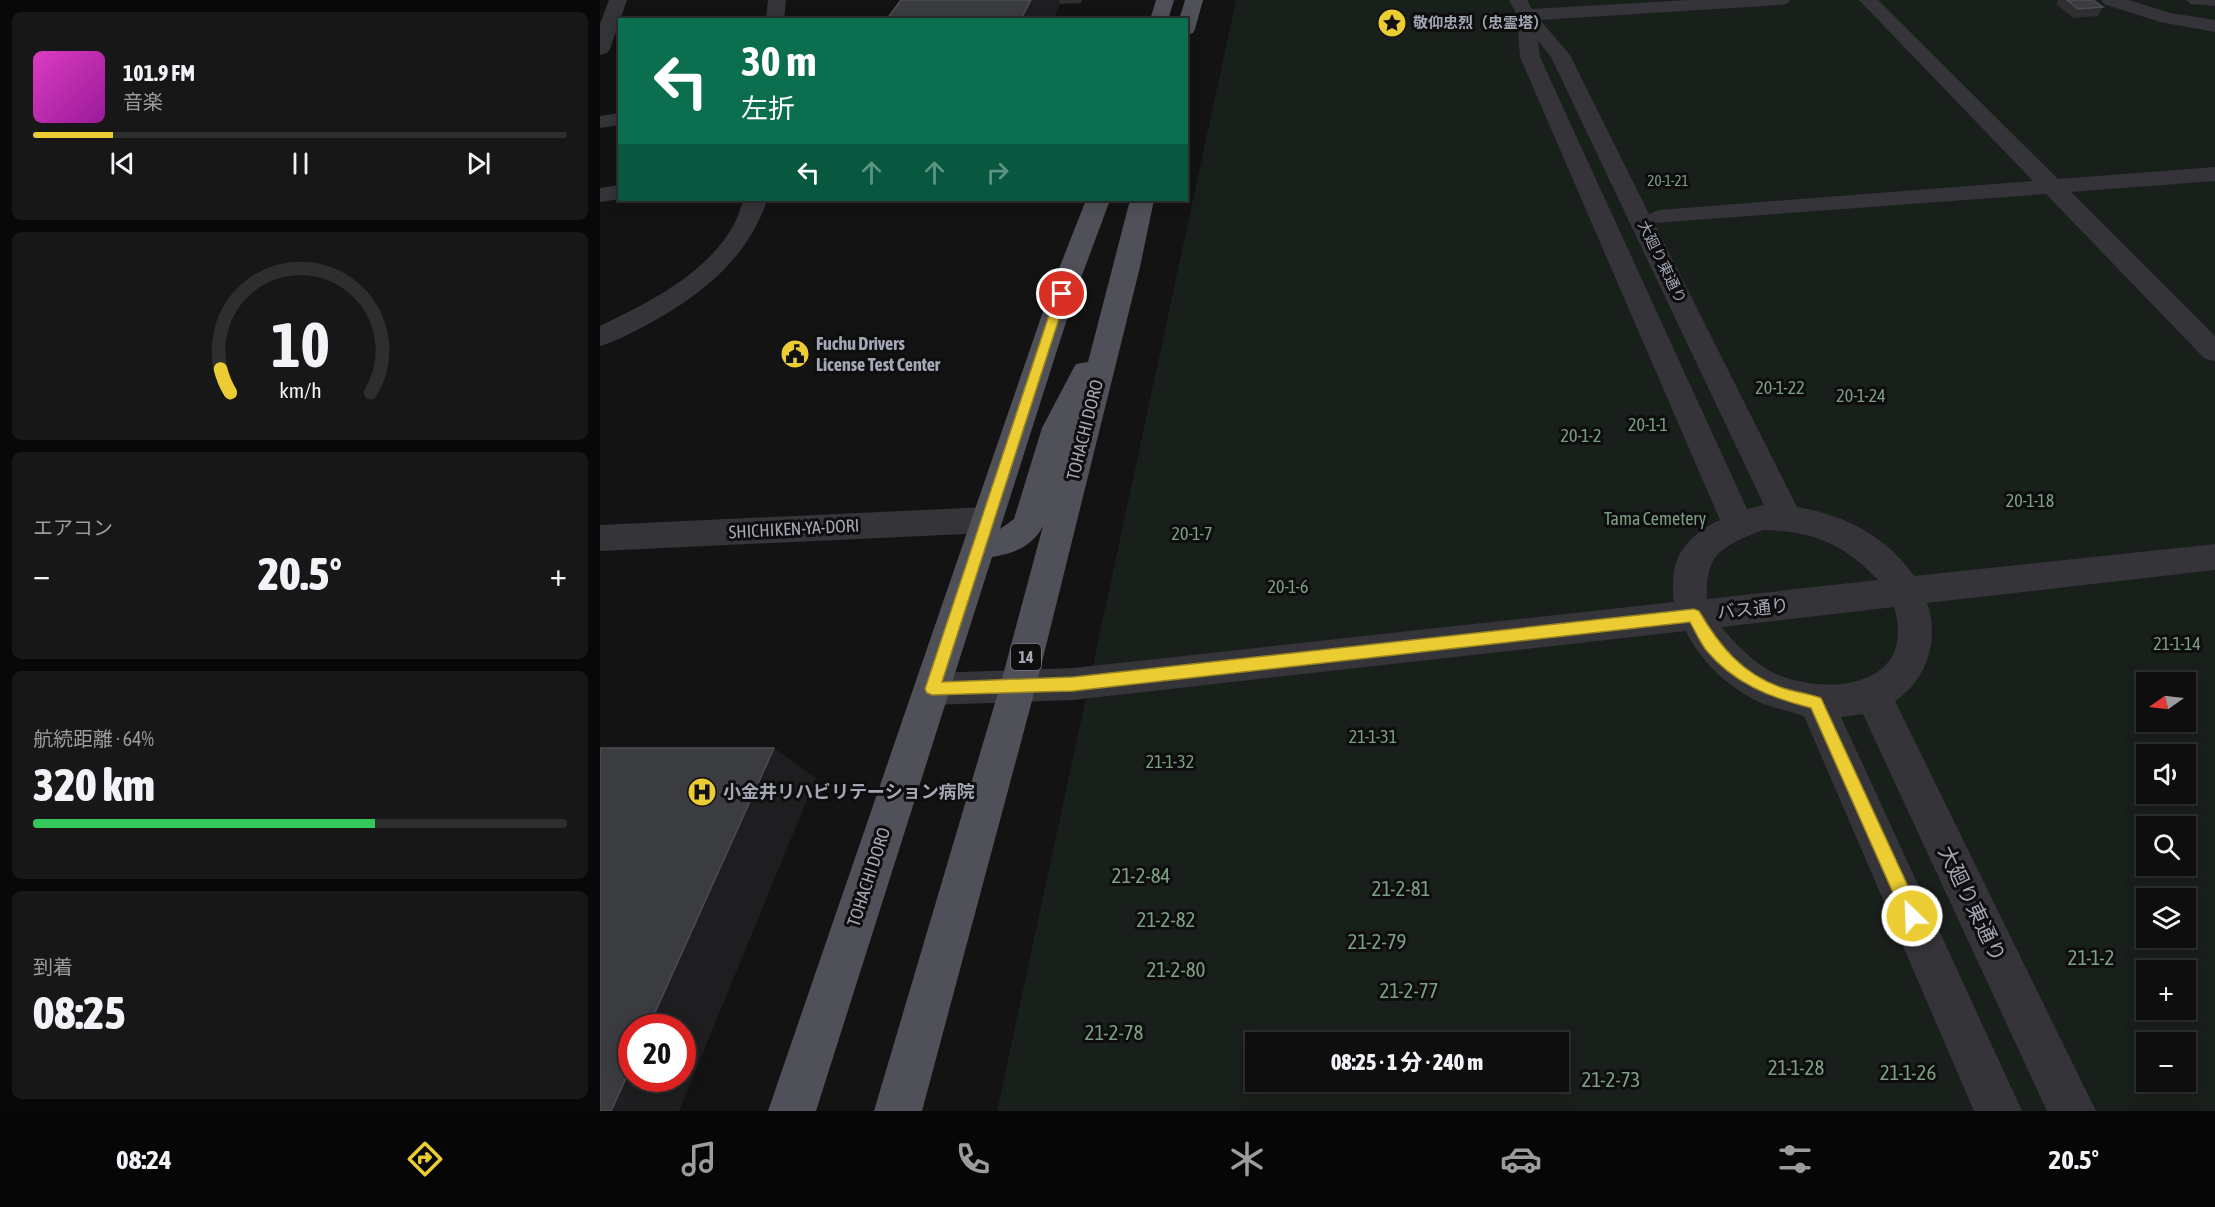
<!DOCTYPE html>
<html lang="ja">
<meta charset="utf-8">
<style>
:root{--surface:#0e0e0f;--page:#171718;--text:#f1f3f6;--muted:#9b9c9e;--line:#2e2e2f;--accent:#ebcc33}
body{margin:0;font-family:"Asap Condensed","Noto Sans JP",sans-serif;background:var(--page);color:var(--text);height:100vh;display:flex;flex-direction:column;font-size:22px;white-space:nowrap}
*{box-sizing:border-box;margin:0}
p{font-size:20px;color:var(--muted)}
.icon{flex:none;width:33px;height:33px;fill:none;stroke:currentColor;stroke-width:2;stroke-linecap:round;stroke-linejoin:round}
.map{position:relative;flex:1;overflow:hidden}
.details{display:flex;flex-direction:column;gap:12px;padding:12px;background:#080808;width:600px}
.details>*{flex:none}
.top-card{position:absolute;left:18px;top:18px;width:570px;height:183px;border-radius:0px;box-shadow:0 3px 15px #0003,0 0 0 2px var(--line);background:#0b6e4f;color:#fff;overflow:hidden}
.needle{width:39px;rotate:256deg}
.tools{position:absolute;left:1536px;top:672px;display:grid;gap:12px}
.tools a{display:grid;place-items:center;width:60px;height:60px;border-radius:0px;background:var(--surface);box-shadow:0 3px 15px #0003,0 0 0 2px var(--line);font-size:30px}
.speed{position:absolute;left:18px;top:1014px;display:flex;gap:12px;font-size:30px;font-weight:700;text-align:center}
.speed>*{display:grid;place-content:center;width:78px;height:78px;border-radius:50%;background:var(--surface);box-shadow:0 3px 15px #0003,0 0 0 2px var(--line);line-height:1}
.speed .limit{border:9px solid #d22;background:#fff;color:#111}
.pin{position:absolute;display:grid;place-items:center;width:51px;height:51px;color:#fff;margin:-26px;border:3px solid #fff;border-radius:50%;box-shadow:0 2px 6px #0007}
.me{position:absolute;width:66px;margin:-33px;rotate:336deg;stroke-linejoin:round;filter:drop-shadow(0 0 4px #0008)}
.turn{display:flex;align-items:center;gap:21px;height:126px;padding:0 24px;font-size:27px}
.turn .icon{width:78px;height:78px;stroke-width:2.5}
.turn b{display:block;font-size:42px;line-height:51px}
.lanes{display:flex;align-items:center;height:57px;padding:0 24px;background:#0003;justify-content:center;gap:30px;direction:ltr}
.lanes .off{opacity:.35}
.big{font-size:45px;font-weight:800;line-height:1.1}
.details .tile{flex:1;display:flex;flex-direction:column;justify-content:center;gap:9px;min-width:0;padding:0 21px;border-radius:9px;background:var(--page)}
.details .dial{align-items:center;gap:0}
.dial svg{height:156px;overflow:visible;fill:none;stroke:var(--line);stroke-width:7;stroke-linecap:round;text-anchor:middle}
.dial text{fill:var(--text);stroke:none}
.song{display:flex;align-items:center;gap:18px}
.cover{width:72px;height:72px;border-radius:9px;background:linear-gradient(135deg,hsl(310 70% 55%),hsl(300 70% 35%))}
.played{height:6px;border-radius:3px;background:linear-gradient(90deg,var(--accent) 15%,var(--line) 15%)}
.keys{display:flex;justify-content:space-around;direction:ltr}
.heat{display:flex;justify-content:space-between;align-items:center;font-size:33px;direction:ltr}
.charge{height:9px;border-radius:4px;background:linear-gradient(90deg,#34c759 64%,var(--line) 0)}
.trip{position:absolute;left:645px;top:1032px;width:324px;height:60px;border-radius:0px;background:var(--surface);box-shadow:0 3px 15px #0003,0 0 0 2px var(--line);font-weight:800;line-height:60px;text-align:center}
.tabs{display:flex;height:96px;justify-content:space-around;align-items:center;background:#060606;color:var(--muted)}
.tabs .icon{width:42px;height:42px}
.tabs .selected{color:var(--accent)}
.tabs b{font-size:27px;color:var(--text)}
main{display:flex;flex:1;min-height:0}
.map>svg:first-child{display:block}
</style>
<main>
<section class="details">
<div class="tile">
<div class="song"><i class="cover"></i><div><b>101.9 FM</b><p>音楽</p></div></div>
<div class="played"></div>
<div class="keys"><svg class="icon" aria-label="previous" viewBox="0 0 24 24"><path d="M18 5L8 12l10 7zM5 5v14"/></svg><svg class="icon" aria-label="pause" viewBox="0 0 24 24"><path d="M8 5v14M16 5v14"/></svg><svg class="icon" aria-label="next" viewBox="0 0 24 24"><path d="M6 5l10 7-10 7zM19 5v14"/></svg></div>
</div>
<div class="tile dial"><svg viewBox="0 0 100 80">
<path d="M14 69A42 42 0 1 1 86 69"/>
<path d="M14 69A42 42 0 0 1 9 57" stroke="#ebcc33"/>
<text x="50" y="56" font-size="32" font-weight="700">10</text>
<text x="50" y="72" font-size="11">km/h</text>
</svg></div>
<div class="tile"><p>エアコン</p>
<div class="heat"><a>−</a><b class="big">20.5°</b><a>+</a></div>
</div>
<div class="tile"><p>航続距離 · 64%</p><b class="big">320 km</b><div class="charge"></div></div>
<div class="tile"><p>到着</p><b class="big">08:25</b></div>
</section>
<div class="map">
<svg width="1615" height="1111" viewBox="0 0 1615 1111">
<rect width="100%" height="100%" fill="#131314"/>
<!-- green -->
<path fill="#191f1b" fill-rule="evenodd" d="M636,0H1615V1111H397ZM1546,682H1586V722H1546ZM1546,754H1586V794H1546ZM1546,826H1586V866H1546ZM1546,898H1586V938H1546ZM1546,970H1586V1010H1546ZM656,1042H958V1082H656ZM1546,1042H1586V1082H1546Z"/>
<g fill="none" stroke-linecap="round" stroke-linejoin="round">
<!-- minor -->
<path fill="#343439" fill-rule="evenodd" d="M9,0H27L10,49L7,53L0,55V24Z
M168,0H186L184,20H166Z
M909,0H927L932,9L1088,0H1190L1187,4L1181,5L940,20L970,55L1049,214L1059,210L1433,181L1259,0H1278L1458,179L1615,167V181L1471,192L1615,336V361L1605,359L1446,194L1054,223L1197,507C1244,515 1287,536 1314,576L1615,544V570L1327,603C1340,639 1327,680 1295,701L1496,1111H1447L1263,714L1241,717L1422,1111H1374L1204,716C1189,711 1173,708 1159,702C1129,688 1099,660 1086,631L473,700L332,705L319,701L314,689L319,677L332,673L473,668L1074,602L1073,598C1073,587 1072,574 1076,563C1082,544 1102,527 1120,520L920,57L917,15ZM938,41L951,57L1164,505L1147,509L940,57ZM1163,530C1213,531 1244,544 1278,580L1107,599C1105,551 1124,546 1163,530ZM1294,607C1317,684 1235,696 1181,676C1157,667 1138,646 1121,627Z
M1501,0H1529L1570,13L1615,20V32L1560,22L1504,4Z
M1587,0H1615V6L1590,4Z
M20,113V125L0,128V116Z
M20,185V199L0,202V188Z
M144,200H167C148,260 96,299 43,327C29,334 15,342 0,346V326C48,303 106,274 133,226C138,218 140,208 144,200Z
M387,507L398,511L403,520L398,529L387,533L0,551V525Z"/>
<!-- major -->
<path fill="#505058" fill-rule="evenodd" d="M556,0H574L568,20H550Z
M585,0H603L595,29L593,33L586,35V20H579Z
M486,200H510L475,294L400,529L414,519L442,428L472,371L476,364L488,362L530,200H554L540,267L436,686L322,1111H274L400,686L443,526C433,546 413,554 392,557L216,1111H168L449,294Z"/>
</g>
<!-- wall -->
<path fill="#2f2f32" d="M301,0H482L481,3L460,4L453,20L287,19Z
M1458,0H1493L1503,7L1498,16L1473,18L1456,4Z"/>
<!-- shaded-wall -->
<path fill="#1e1e20" d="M431,0H459L460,4L453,20H421Z
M174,748L216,778L79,1111H11L32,1065V1078H82V1028H48Z"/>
<!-- building -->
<path fill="#3b3c40" stroke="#4c4d52" stroke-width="1.5" d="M301,0H431L421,19H287Z
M1467,0H1493L1503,7L1478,9Z
M0,748H174L48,1028H32V1065L11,1111H0Z"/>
<!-- route -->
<path fill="#ebcc33" stroke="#998521" stroke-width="1.5" d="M462,290L467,294L342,682L473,677L1094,609L1099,611C1119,645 1141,673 1180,687C1193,692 1208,693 1221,698L1319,910L1321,916L1319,922L1312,925L1306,922L1211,708C1171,698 1133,683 1106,650C1100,642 1095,631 1090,622L473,691L332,695L327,693L325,689L456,294Z"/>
<!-- icons -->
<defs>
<g id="sight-disc" transform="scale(1.5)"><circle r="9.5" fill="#ebcc33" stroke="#0e0e0f"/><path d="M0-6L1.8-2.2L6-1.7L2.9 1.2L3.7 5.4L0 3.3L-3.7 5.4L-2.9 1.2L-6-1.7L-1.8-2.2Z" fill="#111"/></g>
<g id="civic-disc" transform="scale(1.5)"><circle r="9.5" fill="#ebcc33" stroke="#0e0e0f"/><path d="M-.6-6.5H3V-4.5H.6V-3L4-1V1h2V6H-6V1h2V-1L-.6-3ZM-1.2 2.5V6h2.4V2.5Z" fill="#111"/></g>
<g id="hospital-disc" transform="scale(1.5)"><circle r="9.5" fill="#ebcc33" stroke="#0e0e0f"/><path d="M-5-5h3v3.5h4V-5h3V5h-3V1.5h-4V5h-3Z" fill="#111"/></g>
</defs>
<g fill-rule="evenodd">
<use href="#sight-disc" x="792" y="23"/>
<use href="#civic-disc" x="195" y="354"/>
<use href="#hospital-disc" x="102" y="792"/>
</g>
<g text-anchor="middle" stroke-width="6" stroke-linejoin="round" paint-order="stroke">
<!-- far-poi labels -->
<g font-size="15" font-weight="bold" fill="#a4a7b4" stroke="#0e0e0f" text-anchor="start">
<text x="813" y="28">敬仰忠烈（忠霊塔）</text>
</g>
<!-- far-park labels -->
<g font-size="15" fill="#7c9f84" stroke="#0e0e0f">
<text x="1068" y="186">20-1-21</text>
</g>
<!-- far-street labels -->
<g font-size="15" fill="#a4a7b4" stroke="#0e0e0f">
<text transform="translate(1062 262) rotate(64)" y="5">大廻り東通り</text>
</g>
<!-- shield labels -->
<rect fill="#0e0e0f" stroke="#777982" stroke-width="1.5" x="411" y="644" width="30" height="26" rx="4.5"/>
<g font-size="16" font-weight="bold" fill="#a4a7b4">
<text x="426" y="663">14</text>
</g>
<!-- poi labels -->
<g font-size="18" font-weight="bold" fill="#a4a7b4" stroke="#0e0e0f" text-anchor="start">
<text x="216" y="350">Fuchu Drivers<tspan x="216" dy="21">License Test Center</tspan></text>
<text x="123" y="798">小金井リハビリテーション病院</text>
</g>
<!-- park labels -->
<g font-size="18" fill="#7c9f84" stroke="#0e0e0f">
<text x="1180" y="394">20-1-22</text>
<text x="1261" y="402">20-1-24</text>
<text x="1048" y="431">20-1-1</text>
<text x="981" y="442">20-1-2</text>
<text x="1430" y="507">20-1-18</text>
<text x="1055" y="525">Tama Cemetery</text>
<text x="592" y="540">20-1-7</text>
<text x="688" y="593">20-1-6</text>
<text x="1577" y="650">21-1-14</text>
<text x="773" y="743">21-1-31</text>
<text x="570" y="768">21-1-32</text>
</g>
<!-- street labels -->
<g font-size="18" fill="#a4a7b4" stroke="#0e0e0f">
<text transform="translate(485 430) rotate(-76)" y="6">TOHACHI DORO</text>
<text transform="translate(194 529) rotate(-3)" y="6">SHICHIKEN-YA-DORI</text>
<text transform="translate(1153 609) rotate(-6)" y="6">バス通り</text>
<text transform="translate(269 877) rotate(-72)" y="6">TOHACHI DORO</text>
</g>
<!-- near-park labels -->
<g font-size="21" fill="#7c9f84" stroke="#0e0e0f">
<text x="541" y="883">21-2-84</text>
<text x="801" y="896">21-2-81</text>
<text x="566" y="927">21-2-82</text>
<text x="777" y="949">21-2-79</text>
<text x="1491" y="965">21-1-2</text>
<text x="576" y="977">21-2-80</text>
<text x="809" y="998">21-2-77</text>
<text x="514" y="1040">21-2-78</text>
<text x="1196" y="1075">21-1-28</text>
<text x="1308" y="1080">21-1-26</text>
<text x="1011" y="1087">21-2-73</text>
</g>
<!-- near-street labels -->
<g font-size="21" fill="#a4a7b4" stroke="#0e0e0f">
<text transform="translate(1372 904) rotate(64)" y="7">大廻り東通り</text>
</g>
</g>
</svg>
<div class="tools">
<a><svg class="needle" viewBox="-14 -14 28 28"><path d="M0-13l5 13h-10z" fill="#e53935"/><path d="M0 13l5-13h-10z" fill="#9b9c9e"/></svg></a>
<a><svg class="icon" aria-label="sound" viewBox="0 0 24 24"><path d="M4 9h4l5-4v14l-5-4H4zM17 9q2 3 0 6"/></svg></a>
<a><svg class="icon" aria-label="search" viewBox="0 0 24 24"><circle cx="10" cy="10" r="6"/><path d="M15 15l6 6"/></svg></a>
<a><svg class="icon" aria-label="layers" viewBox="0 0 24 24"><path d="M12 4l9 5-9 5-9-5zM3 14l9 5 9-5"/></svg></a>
<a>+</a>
<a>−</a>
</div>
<div class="speed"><div class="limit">20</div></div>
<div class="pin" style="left:462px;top:294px;background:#d93025"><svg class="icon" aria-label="arrive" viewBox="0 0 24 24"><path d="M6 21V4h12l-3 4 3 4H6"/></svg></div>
<svg class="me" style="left:1312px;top:916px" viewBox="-20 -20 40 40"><circle r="17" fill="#ebcc33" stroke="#fff" stroke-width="3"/><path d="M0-11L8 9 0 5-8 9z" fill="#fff"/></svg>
<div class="trip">08:25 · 1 分 · 240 m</div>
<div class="top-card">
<div class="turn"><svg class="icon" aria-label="left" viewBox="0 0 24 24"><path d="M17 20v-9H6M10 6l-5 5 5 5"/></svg><div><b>30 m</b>左折</div></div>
<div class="lanes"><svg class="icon" aria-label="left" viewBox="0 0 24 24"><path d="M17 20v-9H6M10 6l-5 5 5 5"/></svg><svg class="icon off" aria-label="ahead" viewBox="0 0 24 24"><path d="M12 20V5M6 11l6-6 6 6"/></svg><svg class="icon off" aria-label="ahead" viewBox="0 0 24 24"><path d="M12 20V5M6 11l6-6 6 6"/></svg><svg class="icon off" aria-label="right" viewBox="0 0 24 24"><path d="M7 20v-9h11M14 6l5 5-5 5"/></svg></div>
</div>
</div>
</main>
<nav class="tabs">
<b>08:24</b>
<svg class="icon selected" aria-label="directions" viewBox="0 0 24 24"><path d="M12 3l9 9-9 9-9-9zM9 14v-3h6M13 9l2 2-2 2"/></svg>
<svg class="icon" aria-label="music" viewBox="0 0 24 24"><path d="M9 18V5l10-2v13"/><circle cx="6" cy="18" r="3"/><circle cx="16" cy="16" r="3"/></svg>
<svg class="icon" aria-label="phone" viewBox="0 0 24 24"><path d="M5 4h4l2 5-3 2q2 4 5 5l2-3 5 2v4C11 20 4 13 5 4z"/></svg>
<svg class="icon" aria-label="climate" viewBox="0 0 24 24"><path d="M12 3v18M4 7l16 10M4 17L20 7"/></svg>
<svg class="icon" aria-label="car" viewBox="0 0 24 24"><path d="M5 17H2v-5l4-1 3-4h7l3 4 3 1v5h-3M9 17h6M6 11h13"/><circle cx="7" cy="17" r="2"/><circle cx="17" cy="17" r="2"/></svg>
<svg class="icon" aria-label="filters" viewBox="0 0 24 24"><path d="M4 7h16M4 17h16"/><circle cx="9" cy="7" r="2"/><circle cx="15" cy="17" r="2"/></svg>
<b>20.5°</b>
</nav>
